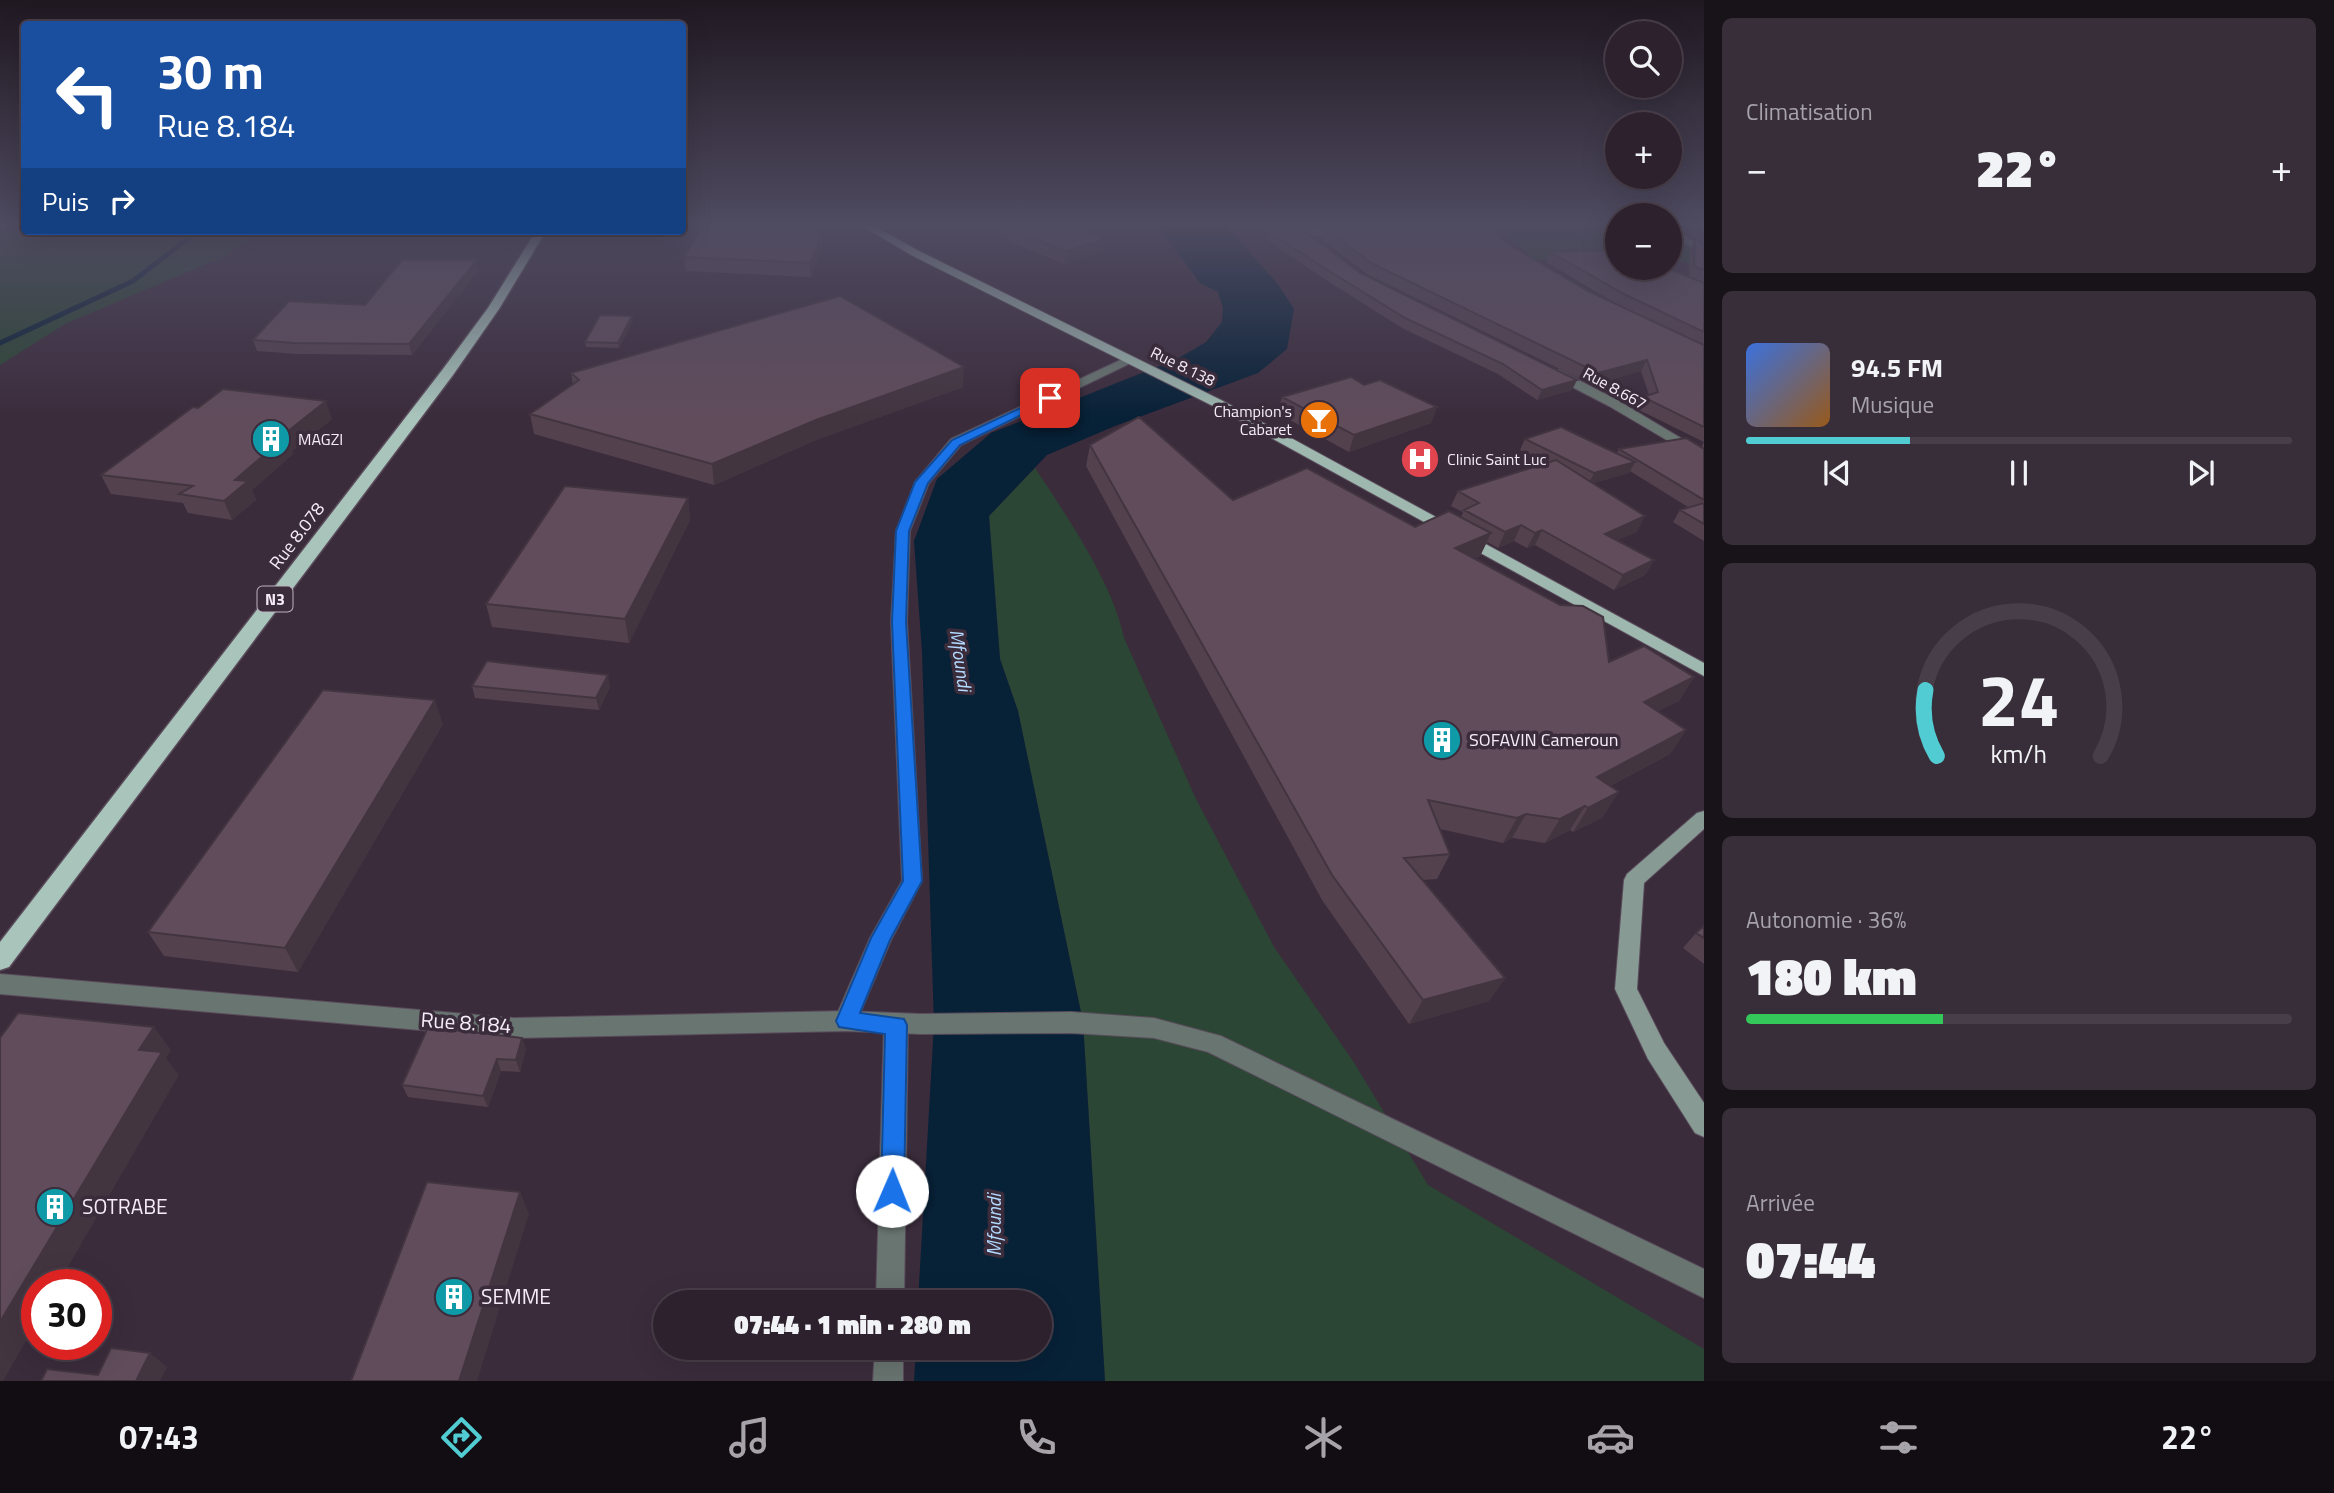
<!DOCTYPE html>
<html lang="fr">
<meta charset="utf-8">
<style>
:root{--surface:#2c212d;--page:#382e39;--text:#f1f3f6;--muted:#a6a3aa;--line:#483e49;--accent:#51ccd2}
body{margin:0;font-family:"Titillium Web",sans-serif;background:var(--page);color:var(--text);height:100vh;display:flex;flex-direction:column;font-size:26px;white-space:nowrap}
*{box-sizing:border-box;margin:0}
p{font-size:23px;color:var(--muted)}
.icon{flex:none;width:38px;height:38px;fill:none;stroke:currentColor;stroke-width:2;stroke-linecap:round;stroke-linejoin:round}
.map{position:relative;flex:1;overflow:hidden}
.sheet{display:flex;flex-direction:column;gap:18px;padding:18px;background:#181219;width:630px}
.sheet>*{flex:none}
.banner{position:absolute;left:21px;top:21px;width:665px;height:214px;border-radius:7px;box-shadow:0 7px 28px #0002,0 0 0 2px var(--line);background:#1a4fa0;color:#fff;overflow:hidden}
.buttons{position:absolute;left:1605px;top:21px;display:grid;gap:14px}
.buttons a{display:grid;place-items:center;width:77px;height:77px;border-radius:50%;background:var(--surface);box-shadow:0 7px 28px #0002,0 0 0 2px var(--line);font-size:35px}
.speed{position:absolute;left:21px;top:1269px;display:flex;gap:14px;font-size:35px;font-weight:700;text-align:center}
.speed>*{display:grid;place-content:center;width:91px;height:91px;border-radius:50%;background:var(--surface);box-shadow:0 7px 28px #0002,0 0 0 2px var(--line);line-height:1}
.speed .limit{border:10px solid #d22;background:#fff;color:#111}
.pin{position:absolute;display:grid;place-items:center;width:60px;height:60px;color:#fff;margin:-30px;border-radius:14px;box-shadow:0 4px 10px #0006}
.me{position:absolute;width:77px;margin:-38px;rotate:1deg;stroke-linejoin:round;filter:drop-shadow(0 0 5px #0008)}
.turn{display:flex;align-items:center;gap:24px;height:147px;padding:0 21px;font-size:32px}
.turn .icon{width:91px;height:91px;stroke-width:2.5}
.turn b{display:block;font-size:49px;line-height:60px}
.then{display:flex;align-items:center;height:66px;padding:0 21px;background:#0003;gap:14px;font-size:26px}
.big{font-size:52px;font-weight:800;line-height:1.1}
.sheet .tile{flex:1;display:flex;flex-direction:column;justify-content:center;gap:10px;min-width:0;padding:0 24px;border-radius:10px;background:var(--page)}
.sheet .dial{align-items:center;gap:0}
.dial svg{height:182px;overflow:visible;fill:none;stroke:var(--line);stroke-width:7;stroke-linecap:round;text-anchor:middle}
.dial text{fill:var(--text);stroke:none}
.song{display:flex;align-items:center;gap:21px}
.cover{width:84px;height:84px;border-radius:10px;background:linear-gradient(135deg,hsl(220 70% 55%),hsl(30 70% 35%))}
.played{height:7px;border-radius:4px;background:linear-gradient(90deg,var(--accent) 30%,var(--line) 30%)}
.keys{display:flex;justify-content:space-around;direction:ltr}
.heat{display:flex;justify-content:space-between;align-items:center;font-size:38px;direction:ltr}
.charge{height:10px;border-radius:5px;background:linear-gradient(90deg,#34c759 36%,var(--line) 0)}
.trip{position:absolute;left:653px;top:1290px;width:399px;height:70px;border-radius:35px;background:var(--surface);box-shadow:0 7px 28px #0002,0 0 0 2px var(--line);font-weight:800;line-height:70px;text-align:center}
.tabs{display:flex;height:112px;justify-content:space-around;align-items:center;background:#120d12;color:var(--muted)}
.tabs .icon{width:49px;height:49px}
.tabs .selected{color:var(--accent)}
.tabs b{font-size:32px;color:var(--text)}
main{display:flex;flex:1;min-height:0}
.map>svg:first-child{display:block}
</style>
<main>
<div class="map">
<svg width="1704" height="1381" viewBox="0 0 1704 1381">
<rect width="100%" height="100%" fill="#3b2c3c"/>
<!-- green -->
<path fill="#2b4634" d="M0,224H24V231H259L227,255L65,324L0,365Z
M1492,224H1617V257L1534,259Z
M1670,227L1704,251V265L1670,260Z
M1035,468C1066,515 1113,583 1124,638L1196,799L1274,947L1353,1061L1428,1185L1704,1349V1381H1105L1083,1022L1018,711L1000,659L989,516Z"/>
<!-- water -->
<path fill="#072137" d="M1156,224H1224L1277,283L1294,309L1287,349L1258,373L1115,426L1047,455L989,516L1000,659L1018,711L1083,1022L1105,1381H914L916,1348H1040V1302H918L934,1024L922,652L914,541L937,479L991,433L1177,359L1206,342L1222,322L1223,308L1218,292L1200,283Z"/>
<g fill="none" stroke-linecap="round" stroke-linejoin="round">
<!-- stream -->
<path stroke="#072137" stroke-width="5" d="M0,343L133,281L198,231"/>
<!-- minor casing -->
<g stroke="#594b5a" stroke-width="2">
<path id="minor" d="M1670,227L1704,248V255L1670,234Z
M1301,230H1346L1351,233L1346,236L1298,235L1296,233Z
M1127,357L1137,360L961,445L929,483L910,531L907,622L922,881L891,940L854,1028L846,1031L838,1028L834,1021L870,938L902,881L891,622L896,531L915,482L951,439Z
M1551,370H1559L1617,400L1704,452V462L1609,406L1551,376Z
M896,1015L904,1018L908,1025L904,1302H876L884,1025L888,1018Z
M875,1348H903V1381H873Z"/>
</g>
<!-- tertiary casing -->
<g stroke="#594b5a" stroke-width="2">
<path id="tertiary" d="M0,974L514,1018L846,1011L921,1014L1071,1012L1154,1018L1221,1036L1704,1269V1298L1208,1052L1154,1038L1071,1033L921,1034L846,1031L514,1038L0,994Z"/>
</g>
<!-- secondary casing -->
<g stroke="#594b5a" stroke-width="2">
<path id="secondary" d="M1704,811V829L1644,883L1637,989L1664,1043L1704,1103V1137L1695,1133L1648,1059L1615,989L1624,880L1627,874L1697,813Z"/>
</g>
<!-- primary casing -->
<g stroke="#594b5a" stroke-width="2">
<path id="primary" d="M859,224H870L919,251L1223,401L1704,663V676L1215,407L911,255Z"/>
</g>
<!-- trunk casing -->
<g stroke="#594b5a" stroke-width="3">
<path id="trunk" d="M536,231H546L499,309L453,375L9,967L0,970V942L443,369L488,308Z"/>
</g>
<!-- minor -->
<use href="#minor" fill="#697571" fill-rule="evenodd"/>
<!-- tertiary -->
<use href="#tertiary" fill="#697571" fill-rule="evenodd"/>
<!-- secondary -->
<use href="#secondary" fill="#879a94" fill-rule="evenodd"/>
<!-- primary -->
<use href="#primary" fill="#9eb7af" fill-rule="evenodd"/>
<!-- trunk -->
<use href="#trunk" fill="#a8c4bb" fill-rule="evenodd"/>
</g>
<!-- wall -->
<path fill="#53414e" d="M1310,224H1475L1474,226L1313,227Z
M1690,224H1704V283L1689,276L1690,249L1695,240L1690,236Z
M1269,225L1360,273L1572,390L1537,400L1498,374L1402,328L1323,278L1267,240Z
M1001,226L1105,239L1104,252L1064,264L1000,238Z
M1324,228L1508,244L1588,291L1620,306L1546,262L1550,252L1704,283V541L1673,522L1680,510L1688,507L1630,471L1629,473L1593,483L1637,532L1617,540L1654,560L1645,575L1614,590L1535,545L1527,548L1514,541L1498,548L1487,542L1480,556L1474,559L1609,662L1694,677L1679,701L1658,711L1686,730L1670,754L1610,786L1603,817L1573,832L1570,830L1545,843L1512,838L1503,843L1440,829L1450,854L1437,879L1422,880L1505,978L1489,1001L1409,1024L1322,900L1086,466L1090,445L1233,500L1415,527L1461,517L1463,512L1451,506L1458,491L1546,463L1520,450L1525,439L1617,453L1619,449L1701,447L1704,442L1637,409L1643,397L1649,395L1641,371L1592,385L1367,274L1321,239Z
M823,246L811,277L686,271L684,257Z
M479,270L412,355L298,354L257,351L253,340Z
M633,321L619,348L586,347L585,342Z
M571,373L963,387L816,440L714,485L534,434L530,414L573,384Z
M1364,385L1437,407L1431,423L1349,452L1277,413L1282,397Z
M332,419L292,451L293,454L252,490L256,500L232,520L188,513L183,503L111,494L101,475Z
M688,498L690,520L629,643L492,627L486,604Z
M472,686L610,687L599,710L475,698Z
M443,724L298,972L164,956L148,932Z
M1704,926V964L1683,948L1696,933Z
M522,1038L526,1049L520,1072L501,1071L488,1107L408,1097L402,1085Z"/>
<!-- shaded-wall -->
<path fill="#433540" d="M823,232V246L811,277L810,263Z
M1105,239L1104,252L1064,264L1066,251Z
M477,260L479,270L412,355L409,344Z
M632,316L633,321L619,348L618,343Z
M1647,360L1641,371L1592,385L1598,373Z
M964,367L963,387L816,440L714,485L712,464L816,420Z
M1577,380L1572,390L1537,400L1542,390Z
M326,401L332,419L292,451L293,454L252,490L256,500L232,520L224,501L235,480L282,436Z
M1437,407L1431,423L1349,452L1354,435Z
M1635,462L1629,473L1588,485L1594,473Z
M688,498L690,520L629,643L625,619Z
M1645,516L1637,532L1597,549L1605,534Z
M1521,525L1514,541L1498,548L1505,532Z
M1542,530L1535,545L1527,548L1535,533Z
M1491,533L1480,556L1446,571L1455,548Z
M1654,560L1645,575L1614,590L1623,575Z
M608,675L610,687L599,710L596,698Z
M1694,677L1679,701L1629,726L1644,702Z
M435,700L443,724L298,972L285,948Z
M1686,730L1670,754L1581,801L1597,777Z
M1619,792L1603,817L1573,832L1588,808Z
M1585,806L1570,830L1545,843L1560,819Z
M1526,814L1512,838L1503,843L1517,818Z
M1505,978L1489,1001L1409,1024L1423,1000Z
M154,1027L171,1050L166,1058L179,1075L58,1284H37V1322L3,1381H0V1322L139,1050Z
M522,1038L526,1049L520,1072L516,1060Z
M497,1059L501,1071L488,1107L483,1096Z
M520,1192L529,1214L477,1381H459Z
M150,1353L167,1367L160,1381H136Z"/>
<!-- building -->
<path fill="#604c5b" stroke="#433540" stroke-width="2" d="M1004,224H1069L1105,239L1066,251L1001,226Z
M1278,224H1295L1360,273L1577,380L1542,390L1503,364L1405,318L1326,269L1269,232L1277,231L1269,225Z
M1695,224H1704V233L1695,227Z
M703,226L823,232L810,263L684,257Z
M1324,228H1490L1508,244L1588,291L1704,345V427L1643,397L1658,392L1647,360L1598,373L1371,263Z
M1695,239L1704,245V270L1694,266Z
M1598,250L1617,254V268H1667L1704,283V332L1626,295L1550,252Z
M402,260H477L409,344L294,343L253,340L289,301L365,305Z
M840,296L964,367L816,420L712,464L530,414L579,380L571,373Z
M600,315L632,316L618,343L585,342Z
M1351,377L1364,385L1380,380L1437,407L1354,435L1282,397Z
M223,389L326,401L282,436H286L235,480L248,481L224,501L179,494L193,486L101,475L193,407L198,408Z
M1139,417L1233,500L1307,468L1415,527L1449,511L1491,533L1455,548L1560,605L1583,606L1603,617L1609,662L1644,646L1694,677L1644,702L1686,730L1597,777L1619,792L1588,808L1585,806L1560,819L1526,814L1517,818L1428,800L1450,854L1404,858L1505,978L1423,1000L1332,875L1090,445Z
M1561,427L1635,462L1594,473L1525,439Z
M1686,438L1704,449V500L1619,449Z
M1556,460L1645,516L1605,534L1654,560L1623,575L1542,530L1535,533L1521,525L1505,532L1464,510L1479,503L1458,491Z
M565,486L688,498L625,619L486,604Z
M1704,503V524L1680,510Z
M487,661L608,675L596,698L472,686Z
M323,690L435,700L285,948L148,932Z
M1704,926V938L1696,933Z
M18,1013L154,1027L139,1050L162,1052L0,1322V1038Z
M428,1027L522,1038L516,1060L497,1059L483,1096L402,1085Z
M427,1182L520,1192L459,1381H351Z
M111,1348L150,1353L136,1381H138H41L47,1369L98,1375Z"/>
<!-- sky -->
<linearGradient id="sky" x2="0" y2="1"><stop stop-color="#201821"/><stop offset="0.54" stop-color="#4f4b61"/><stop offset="1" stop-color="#4f4b61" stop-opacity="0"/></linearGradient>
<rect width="1704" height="417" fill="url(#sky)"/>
<!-- route -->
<path fill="#1a73e8" stroke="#114b97" stroke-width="2" d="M1046,396L1056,398L960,445L928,483L909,531L906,622L922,881L890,940L860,1013L904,1019L907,1025L904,1191L901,1200L892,1203L884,1200L881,1191L885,1034L839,1027L836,1021L871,938L903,881L892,622L896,531L915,482L952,440Z"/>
<!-- icons -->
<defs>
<g id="bar-disc" transform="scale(2.0125)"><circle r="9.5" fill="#e8710a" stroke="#3b2c3c"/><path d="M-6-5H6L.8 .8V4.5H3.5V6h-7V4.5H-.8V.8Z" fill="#fff"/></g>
<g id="building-disc" transform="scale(2.0125)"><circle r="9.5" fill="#0f9aa8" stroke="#3b2c3c"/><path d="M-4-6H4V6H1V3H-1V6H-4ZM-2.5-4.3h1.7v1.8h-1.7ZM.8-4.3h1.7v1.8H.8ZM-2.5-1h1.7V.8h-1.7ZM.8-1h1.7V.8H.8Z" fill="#fff"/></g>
<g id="hospital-disc" transform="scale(2.0125)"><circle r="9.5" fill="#e0444e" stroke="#3b2c3c"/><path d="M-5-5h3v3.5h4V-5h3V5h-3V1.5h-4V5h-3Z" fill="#fff"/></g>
</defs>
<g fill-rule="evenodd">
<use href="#bar-disc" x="1319" y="420"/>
<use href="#building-disc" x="271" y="439"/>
<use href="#hospital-disc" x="1420" y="459"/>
<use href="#building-disc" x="1442" y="740"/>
<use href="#building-disc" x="55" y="1207"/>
<use href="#building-disc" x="454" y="1297"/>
</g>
<g text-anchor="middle" stroke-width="7" stroke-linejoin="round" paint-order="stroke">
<!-- far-street labels -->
<g font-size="16" fill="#f6ecf7" stroke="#3b2c3c">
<text transform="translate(1183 366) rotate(26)" y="6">Rue 8.138</text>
<text transform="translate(1615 388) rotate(29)" y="6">Rue 8.667</text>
</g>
<!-- far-poi labels -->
<g font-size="16" fill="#f6ecf7" stroke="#3b2c3c" text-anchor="start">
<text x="1292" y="417" text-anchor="end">Champion's<tspan x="1292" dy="18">Cabaret</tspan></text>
<text x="298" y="445">MAGZI</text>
<text x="1447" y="465">Clinic Saint Luc</text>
</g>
<!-- shield labels -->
<rect fill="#3b2c3c" stroke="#beb2bf" stroke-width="2" x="257.5" y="586.5" width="35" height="25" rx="5"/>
<g font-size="16" font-weight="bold" fill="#f6ecf7">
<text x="275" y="605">N3</text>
</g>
<!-- street labels -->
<g font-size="18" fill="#f6ecf7" stroke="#3b2c3c">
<text transform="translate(297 536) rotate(-53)" y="6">Rue 8.078</text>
</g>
<!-- poi labels -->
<g font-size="18" fill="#f6ecf7" stroke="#3b2c3c" text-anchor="start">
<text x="1469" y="746">SOFAVIN Cameroun</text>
</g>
<!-- water labels -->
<g font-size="19" font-style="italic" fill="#b3daff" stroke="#3b2c3c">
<text transform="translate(961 660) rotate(82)" y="7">Mfoundi</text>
<text transform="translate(994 1225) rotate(-90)" y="7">Mfoundi</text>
</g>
<!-- near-street labels -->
<g font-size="21" fill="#f6ecf7" stroke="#3b2c3c">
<text transform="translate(466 1023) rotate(4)" y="7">Rue 8.184</text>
</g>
<!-- near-poi labels -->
<g font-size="21" fill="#f6ecf7" stroke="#3b2c3c" text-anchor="start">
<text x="82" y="1214">SOTRABE</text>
<text x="481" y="1304">SEMME</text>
</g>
</g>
</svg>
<div class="buttons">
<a><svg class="icon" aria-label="search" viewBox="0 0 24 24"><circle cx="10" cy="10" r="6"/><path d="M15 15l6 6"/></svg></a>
<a>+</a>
<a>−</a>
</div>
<div class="speed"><div class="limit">30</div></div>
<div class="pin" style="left:1050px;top:398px;background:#d93025"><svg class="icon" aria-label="arrive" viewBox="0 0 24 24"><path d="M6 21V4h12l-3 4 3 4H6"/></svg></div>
<svg class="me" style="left:892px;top:1191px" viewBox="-20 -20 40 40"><circle r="19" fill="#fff"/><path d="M0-13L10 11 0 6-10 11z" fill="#1a73e8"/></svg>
<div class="trip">07:44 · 1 min · 280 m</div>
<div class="banner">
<div class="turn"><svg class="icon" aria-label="left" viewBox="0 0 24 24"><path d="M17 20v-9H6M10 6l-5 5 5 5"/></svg><div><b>30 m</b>Rue 8.184</div></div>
<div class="then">Puis<svg class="icon" aria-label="right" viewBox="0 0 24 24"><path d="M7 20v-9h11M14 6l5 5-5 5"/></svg></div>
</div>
</div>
<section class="sheet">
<div class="tile"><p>Climatisation</p>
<div class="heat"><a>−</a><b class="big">22°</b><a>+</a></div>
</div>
<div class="tile">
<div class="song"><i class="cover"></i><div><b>94.5 FM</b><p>Musique</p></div></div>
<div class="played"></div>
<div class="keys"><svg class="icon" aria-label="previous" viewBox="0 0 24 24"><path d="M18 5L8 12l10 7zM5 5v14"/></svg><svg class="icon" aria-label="pause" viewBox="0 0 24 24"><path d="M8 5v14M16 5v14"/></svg><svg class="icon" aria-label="next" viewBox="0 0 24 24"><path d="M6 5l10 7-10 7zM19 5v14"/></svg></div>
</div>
<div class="tile dial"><svg viewBox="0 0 100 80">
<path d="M14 69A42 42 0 1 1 86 69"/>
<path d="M14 69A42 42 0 0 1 9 40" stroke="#51ccd2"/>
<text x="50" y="56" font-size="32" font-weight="700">24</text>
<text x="50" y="72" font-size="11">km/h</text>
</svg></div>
<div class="tile"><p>Autonomie · 36%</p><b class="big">180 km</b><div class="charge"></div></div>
<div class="tile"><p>Arrivée</p><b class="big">07:44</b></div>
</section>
</main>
<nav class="tabs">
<b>07:43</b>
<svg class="icon selected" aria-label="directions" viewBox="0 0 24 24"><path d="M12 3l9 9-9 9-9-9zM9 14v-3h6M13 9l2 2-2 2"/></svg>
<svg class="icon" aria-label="music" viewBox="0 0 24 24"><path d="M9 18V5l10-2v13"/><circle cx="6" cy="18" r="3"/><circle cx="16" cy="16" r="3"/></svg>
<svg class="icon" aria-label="phone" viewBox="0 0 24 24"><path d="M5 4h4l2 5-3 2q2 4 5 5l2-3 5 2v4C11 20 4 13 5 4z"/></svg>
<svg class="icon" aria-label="climate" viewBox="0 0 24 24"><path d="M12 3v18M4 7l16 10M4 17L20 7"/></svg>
<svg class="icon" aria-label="car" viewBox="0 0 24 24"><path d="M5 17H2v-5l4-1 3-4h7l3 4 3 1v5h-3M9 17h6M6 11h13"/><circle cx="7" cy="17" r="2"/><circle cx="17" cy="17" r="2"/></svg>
<svg class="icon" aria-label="filters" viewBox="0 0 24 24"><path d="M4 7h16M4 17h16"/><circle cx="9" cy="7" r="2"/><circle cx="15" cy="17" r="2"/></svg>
<b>22°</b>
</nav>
